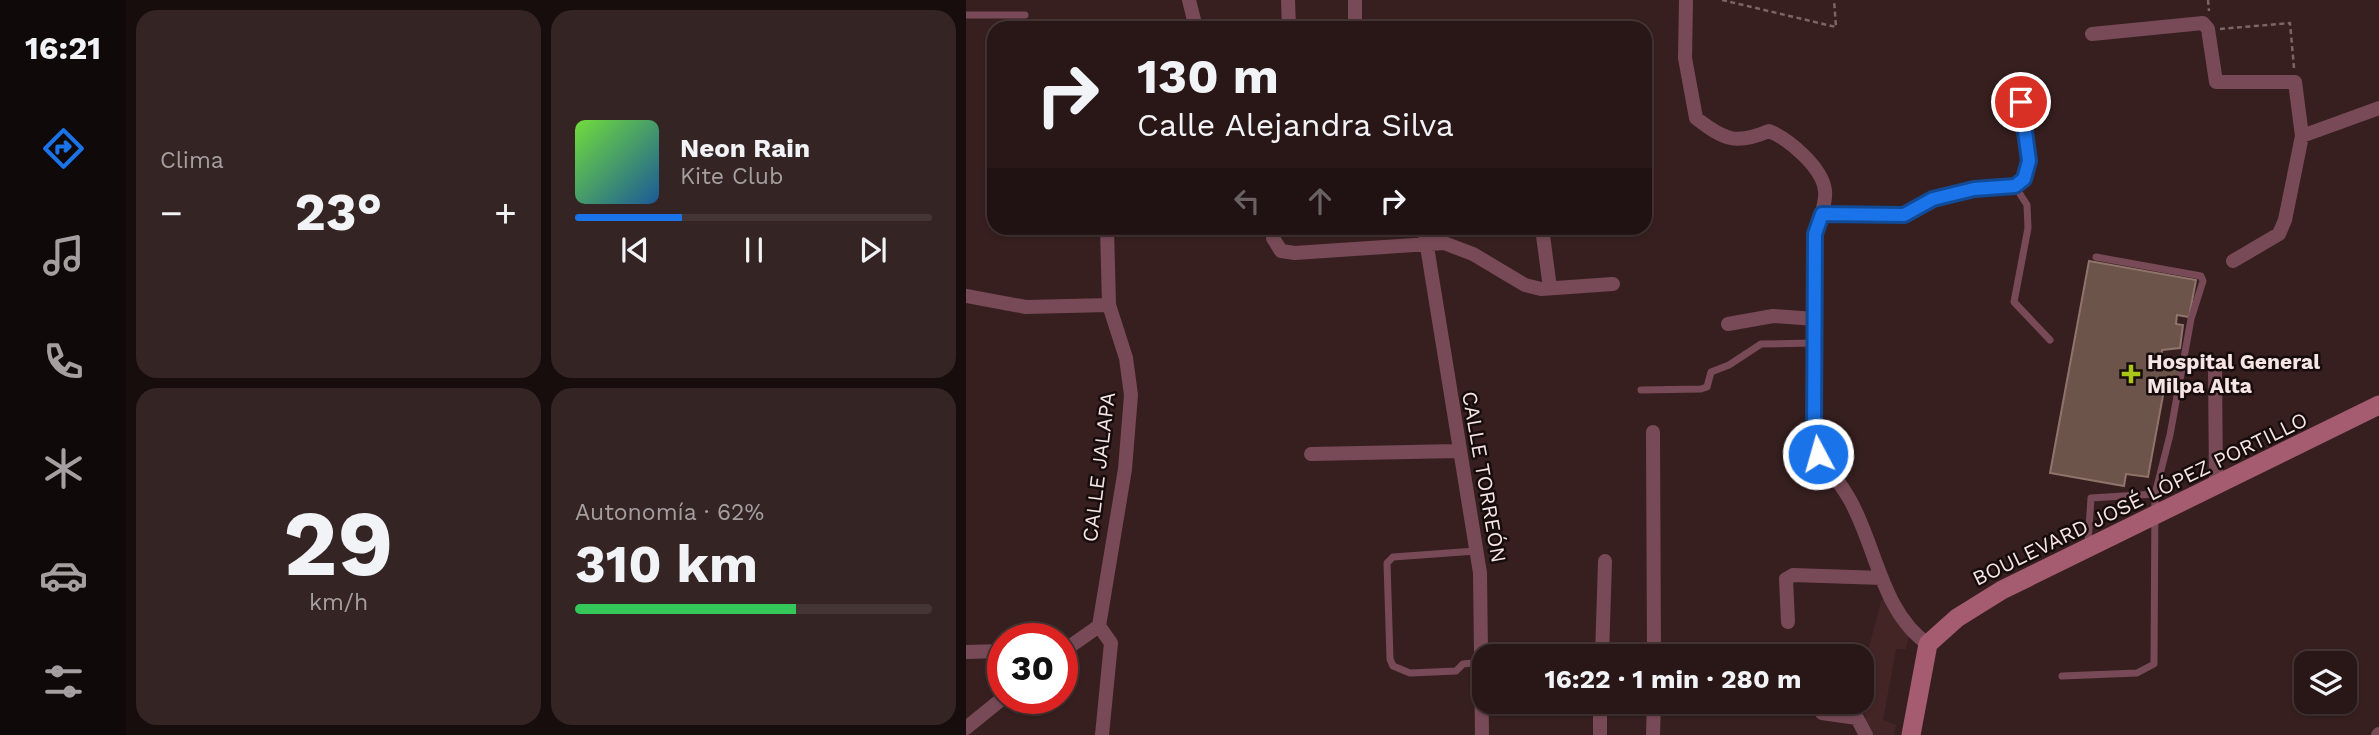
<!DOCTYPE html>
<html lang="es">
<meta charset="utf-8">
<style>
:root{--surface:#291717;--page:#352424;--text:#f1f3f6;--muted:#a59fa1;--line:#453636;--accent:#1a73e8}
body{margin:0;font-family:"Work Sans",sans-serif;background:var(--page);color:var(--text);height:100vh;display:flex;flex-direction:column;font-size:26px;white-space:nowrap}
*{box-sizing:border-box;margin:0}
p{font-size:23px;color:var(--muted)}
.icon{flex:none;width:38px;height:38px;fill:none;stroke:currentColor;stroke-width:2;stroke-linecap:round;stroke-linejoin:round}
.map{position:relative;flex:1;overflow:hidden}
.details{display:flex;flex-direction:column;gap:10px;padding:10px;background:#170d0d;width:840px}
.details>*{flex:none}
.guide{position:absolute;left:21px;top:21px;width:665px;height:214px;border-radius:21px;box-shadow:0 2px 5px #0004,0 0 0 2px var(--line);background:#291717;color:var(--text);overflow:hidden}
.tools{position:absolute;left:1328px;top:651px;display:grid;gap:14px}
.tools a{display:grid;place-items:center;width:63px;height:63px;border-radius:14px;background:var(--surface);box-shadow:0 2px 5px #0004,0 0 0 2px var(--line);font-size:35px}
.speed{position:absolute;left:21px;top:623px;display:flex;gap:14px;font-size:35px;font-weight:700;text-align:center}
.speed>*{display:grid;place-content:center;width:91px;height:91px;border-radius:50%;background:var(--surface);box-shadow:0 2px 5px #0004,0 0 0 2px var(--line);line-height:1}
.speed .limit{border:10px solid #d22;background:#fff;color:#111}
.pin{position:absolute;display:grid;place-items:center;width:60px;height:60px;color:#fff;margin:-30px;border:4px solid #fff;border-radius:50%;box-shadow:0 2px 7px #0007}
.me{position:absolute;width:77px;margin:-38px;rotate:354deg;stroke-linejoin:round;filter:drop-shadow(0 0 5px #0008)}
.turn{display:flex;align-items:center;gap:24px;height:147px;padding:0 35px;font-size:32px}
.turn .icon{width:91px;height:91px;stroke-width:2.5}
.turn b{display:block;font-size:49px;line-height:60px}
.lanes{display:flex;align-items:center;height:66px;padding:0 35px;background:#0003;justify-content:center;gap:35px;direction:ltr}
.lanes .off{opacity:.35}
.big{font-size:52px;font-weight:700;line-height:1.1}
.details .tile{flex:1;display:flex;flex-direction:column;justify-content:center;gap:10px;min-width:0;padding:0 24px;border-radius:21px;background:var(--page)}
.details .dial{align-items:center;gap:0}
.dial b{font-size:91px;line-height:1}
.song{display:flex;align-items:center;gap:21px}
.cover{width:84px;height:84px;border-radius:10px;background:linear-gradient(135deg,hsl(100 70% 55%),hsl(210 70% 35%))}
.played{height:7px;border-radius:4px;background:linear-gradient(90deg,var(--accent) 30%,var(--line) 30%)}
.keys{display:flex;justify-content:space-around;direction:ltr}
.heat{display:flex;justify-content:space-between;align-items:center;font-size:38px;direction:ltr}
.charge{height:10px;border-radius:5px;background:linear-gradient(90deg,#34c759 62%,var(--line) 0)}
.details .tiles{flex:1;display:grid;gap:10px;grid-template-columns:repeat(2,1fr)}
.trip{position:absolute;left:506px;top:644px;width:402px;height:70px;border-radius:21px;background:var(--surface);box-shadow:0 2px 5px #0004,0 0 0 2px var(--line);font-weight:700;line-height:70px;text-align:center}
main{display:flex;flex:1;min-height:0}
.tab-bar{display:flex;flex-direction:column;width:126px;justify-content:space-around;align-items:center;background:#100909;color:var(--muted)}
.tab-bar .icon{width:49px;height:49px}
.tab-bar .selected{color:var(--accent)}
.tab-bar b{font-size:32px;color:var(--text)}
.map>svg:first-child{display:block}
</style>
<main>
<nav class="tab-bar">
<b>16:21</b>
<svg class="icon selected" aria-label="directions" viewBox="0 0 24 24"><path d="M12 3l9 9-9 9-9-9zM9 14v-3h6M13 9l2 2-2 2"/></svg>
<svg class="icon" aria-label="music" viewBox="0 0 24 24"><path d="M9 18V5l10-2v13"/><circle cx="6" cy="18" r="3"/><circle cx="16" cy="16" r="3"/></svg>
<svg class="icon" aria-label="phone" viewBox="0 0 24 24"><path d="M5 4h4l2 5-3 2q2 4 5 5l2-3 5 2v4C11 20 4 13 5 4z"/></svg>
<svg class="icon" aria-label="climate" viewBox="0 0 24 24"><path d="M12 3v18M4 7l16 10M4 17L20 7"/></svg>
<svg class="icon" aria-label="car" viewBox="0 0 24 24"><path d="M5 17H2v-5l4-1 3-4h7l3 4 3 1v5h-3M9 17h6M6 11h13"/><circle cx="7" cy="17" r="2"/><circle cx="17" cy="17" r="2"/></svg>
<svg class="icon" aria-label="filters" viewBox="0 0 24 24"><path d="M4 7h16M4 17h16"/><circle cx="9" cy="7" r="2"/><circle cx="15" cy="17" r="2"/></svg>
</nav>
<section class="details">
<div class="tiles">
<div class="tile"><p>Clima</p>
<div class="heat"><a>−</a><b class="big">23°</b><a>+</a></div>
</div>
<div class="tile">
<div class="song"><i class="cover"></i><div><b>Neon Rain</b><p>Kite Club</p></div></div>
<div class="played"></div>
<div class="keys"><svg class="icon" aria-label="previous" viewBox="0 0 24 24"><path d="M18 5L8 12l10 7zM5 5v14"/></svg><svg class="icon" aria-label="pause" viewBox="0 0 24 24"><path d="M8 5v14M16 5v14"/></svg><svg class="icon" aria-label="next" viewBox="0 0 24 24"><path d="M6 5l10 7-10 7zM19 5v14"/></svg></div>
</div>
<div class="tile dial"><b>29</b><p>km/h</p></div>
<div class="tile"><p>Autonomía · 62%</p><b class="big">310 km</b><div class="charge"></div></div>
</div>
</section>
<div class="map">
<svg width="1413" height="735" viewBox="0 0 1413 735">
<rect width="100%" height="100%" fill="#371f1f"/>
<!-- built -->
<path fill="#442525" d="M916,598L943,635L940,649H930L917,720L930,725L928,735H903L899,716L900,659Z"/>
<!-- building -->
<path fill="#6d544b" stroke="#8f746b" stroke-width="2" d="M1123,261L1230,280L1223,317L1211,315L1210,324L1217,325L1214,348L1196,350L1195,359L1216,363L1212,382L1200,379L1182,477L1160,474L1158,486L1084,473Z"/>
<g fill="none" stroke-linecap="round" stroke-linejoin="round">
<!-- path -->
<path stroke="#7b6565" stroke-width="2.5" stroke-dasharray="5 3.5" stroke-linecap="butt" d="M756,0L870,27L868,0
M1242,0L1243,11
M1254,29L1324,23L1328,68"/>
<!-- lane -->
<path stroke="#784a57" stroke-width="7" d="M0,15H59
M1049,186L1061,205L1062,228L1048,302L1084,340
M1130,257L1235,276L1237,281L1225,319L1204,435L1189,494
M675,390L735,389L741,387L745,372L763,365L795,344L848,343
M510,551L427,557L421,563L424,659L427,666L444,673L490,671L497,664L517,662
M1096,676L1171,673L1188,664L1189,494L1125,498L1122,543"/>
<!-- street -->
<path stroke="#784a57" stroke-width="14" d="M223,0L230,28
M322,0L323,28
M389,0V28
M720,0L719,58L730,118C758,140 770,145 803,131C823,139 857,168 859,191C860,198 857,207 856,214H938L967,199L1008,189L1049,186L1058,179L1063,161L1055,102
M1126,34L1237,23L1242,29L1250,82H1329L1336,136L1319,220L1313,234L1267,261
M1336,136L1413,108
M856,214L849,234L848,435C853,462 871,476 884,500C910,546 916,613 962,644
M458,228L514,573L516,735
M576,228L584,288
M307,238L315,251L329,253L478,243L507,254L559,285L575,289L647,284
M0,296L60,307L143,305
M762,324L807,316L849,319
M1249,367L1250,487
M687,432L688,656
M345,454L492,451
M822,622L820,579L827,575L916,578
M133,626L145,643L136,735
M0,652L37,651
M96,652L133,626L159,469L165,395L160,358L143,305L141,228
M636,656L639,561
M856,713L891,718L900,735
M0,728L37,698
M634,735V702
M687,735L688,702
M1412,735L1413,734"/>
<!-- secondary -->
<path stroke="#a55c71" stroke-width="19" d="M945,735L962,644L991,618L1036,590L1413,405"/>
</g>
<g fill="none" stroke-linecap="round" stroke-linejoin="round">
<!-- route casing -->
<g stroke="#114b97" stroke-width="18">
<path id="route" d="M852,454L848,435L849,234L856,214L938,215L967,199L1008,189L1049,186L1058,179L1063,161L1055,102"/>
</g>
<!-- route -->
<use href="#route" stroke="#1a73e8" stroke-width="12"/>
</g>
<!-- markers -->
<path fill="#aac717" stroke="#170c0c" stroke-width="2.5" d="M1161.5 363.5h7v7h7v7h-7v7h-7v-7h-7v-7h7z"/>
<g text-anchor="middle" stroke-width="5" stroke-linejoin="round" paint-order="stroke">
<!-- poi labels -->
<g font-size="21" font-weight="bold" fill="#f6e5e4" stroke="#170c0c" text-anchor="start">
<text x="1181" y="369">Hospital General<tspan x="1181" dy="24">Milpa Alta</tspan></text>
</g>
<!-- street labels -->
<g font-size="21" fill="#f6e5e4" stroke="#170c0c">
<text transform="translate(133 467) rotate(-83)" y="7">CALLE JALAPA</text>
<text transform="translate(518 477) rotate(80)" y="7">CALLE TORREÓN</text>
<text transform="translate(1174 499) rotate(-26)" y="7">BOULEVARD JOSÉ LÓPEZ PORTILLO</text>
</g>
</g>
</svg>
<div class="tools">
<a><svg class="icon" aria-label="layers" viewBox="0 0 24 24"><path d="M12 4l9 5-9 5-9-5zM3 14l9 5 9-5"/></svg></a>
</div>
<div class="speed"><div class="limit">30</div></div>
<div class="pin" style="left:1055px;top:102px;background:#d93025"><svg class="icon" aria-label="arrive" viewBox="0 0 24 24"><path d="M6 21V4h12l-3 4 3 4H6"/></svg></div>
<svg class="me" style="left:852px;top:454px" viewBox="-20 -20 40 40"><circle r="17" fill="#1a73e8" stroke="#fff" stroke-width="3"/><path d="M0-11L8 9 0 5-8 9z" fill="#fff"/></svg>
<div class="trip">16:22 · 1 min · 280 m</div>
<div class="guide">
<div class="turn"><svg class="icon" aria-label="right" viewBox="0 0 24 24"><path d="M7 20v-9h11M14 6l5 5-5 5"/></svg><div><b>130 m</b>Calle Alejandra Silva</div></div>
<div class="lanes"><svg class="icon off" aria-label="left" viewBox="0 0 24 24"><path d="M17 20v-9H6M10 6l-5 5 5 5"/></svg><svg class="icon off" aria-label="ahead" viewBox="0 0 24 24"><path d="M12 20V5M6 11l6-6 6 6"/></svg><svg class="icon" aria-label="right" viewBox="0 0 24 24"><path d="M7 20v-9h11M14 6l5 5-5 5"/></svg></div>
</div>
</div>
</main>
